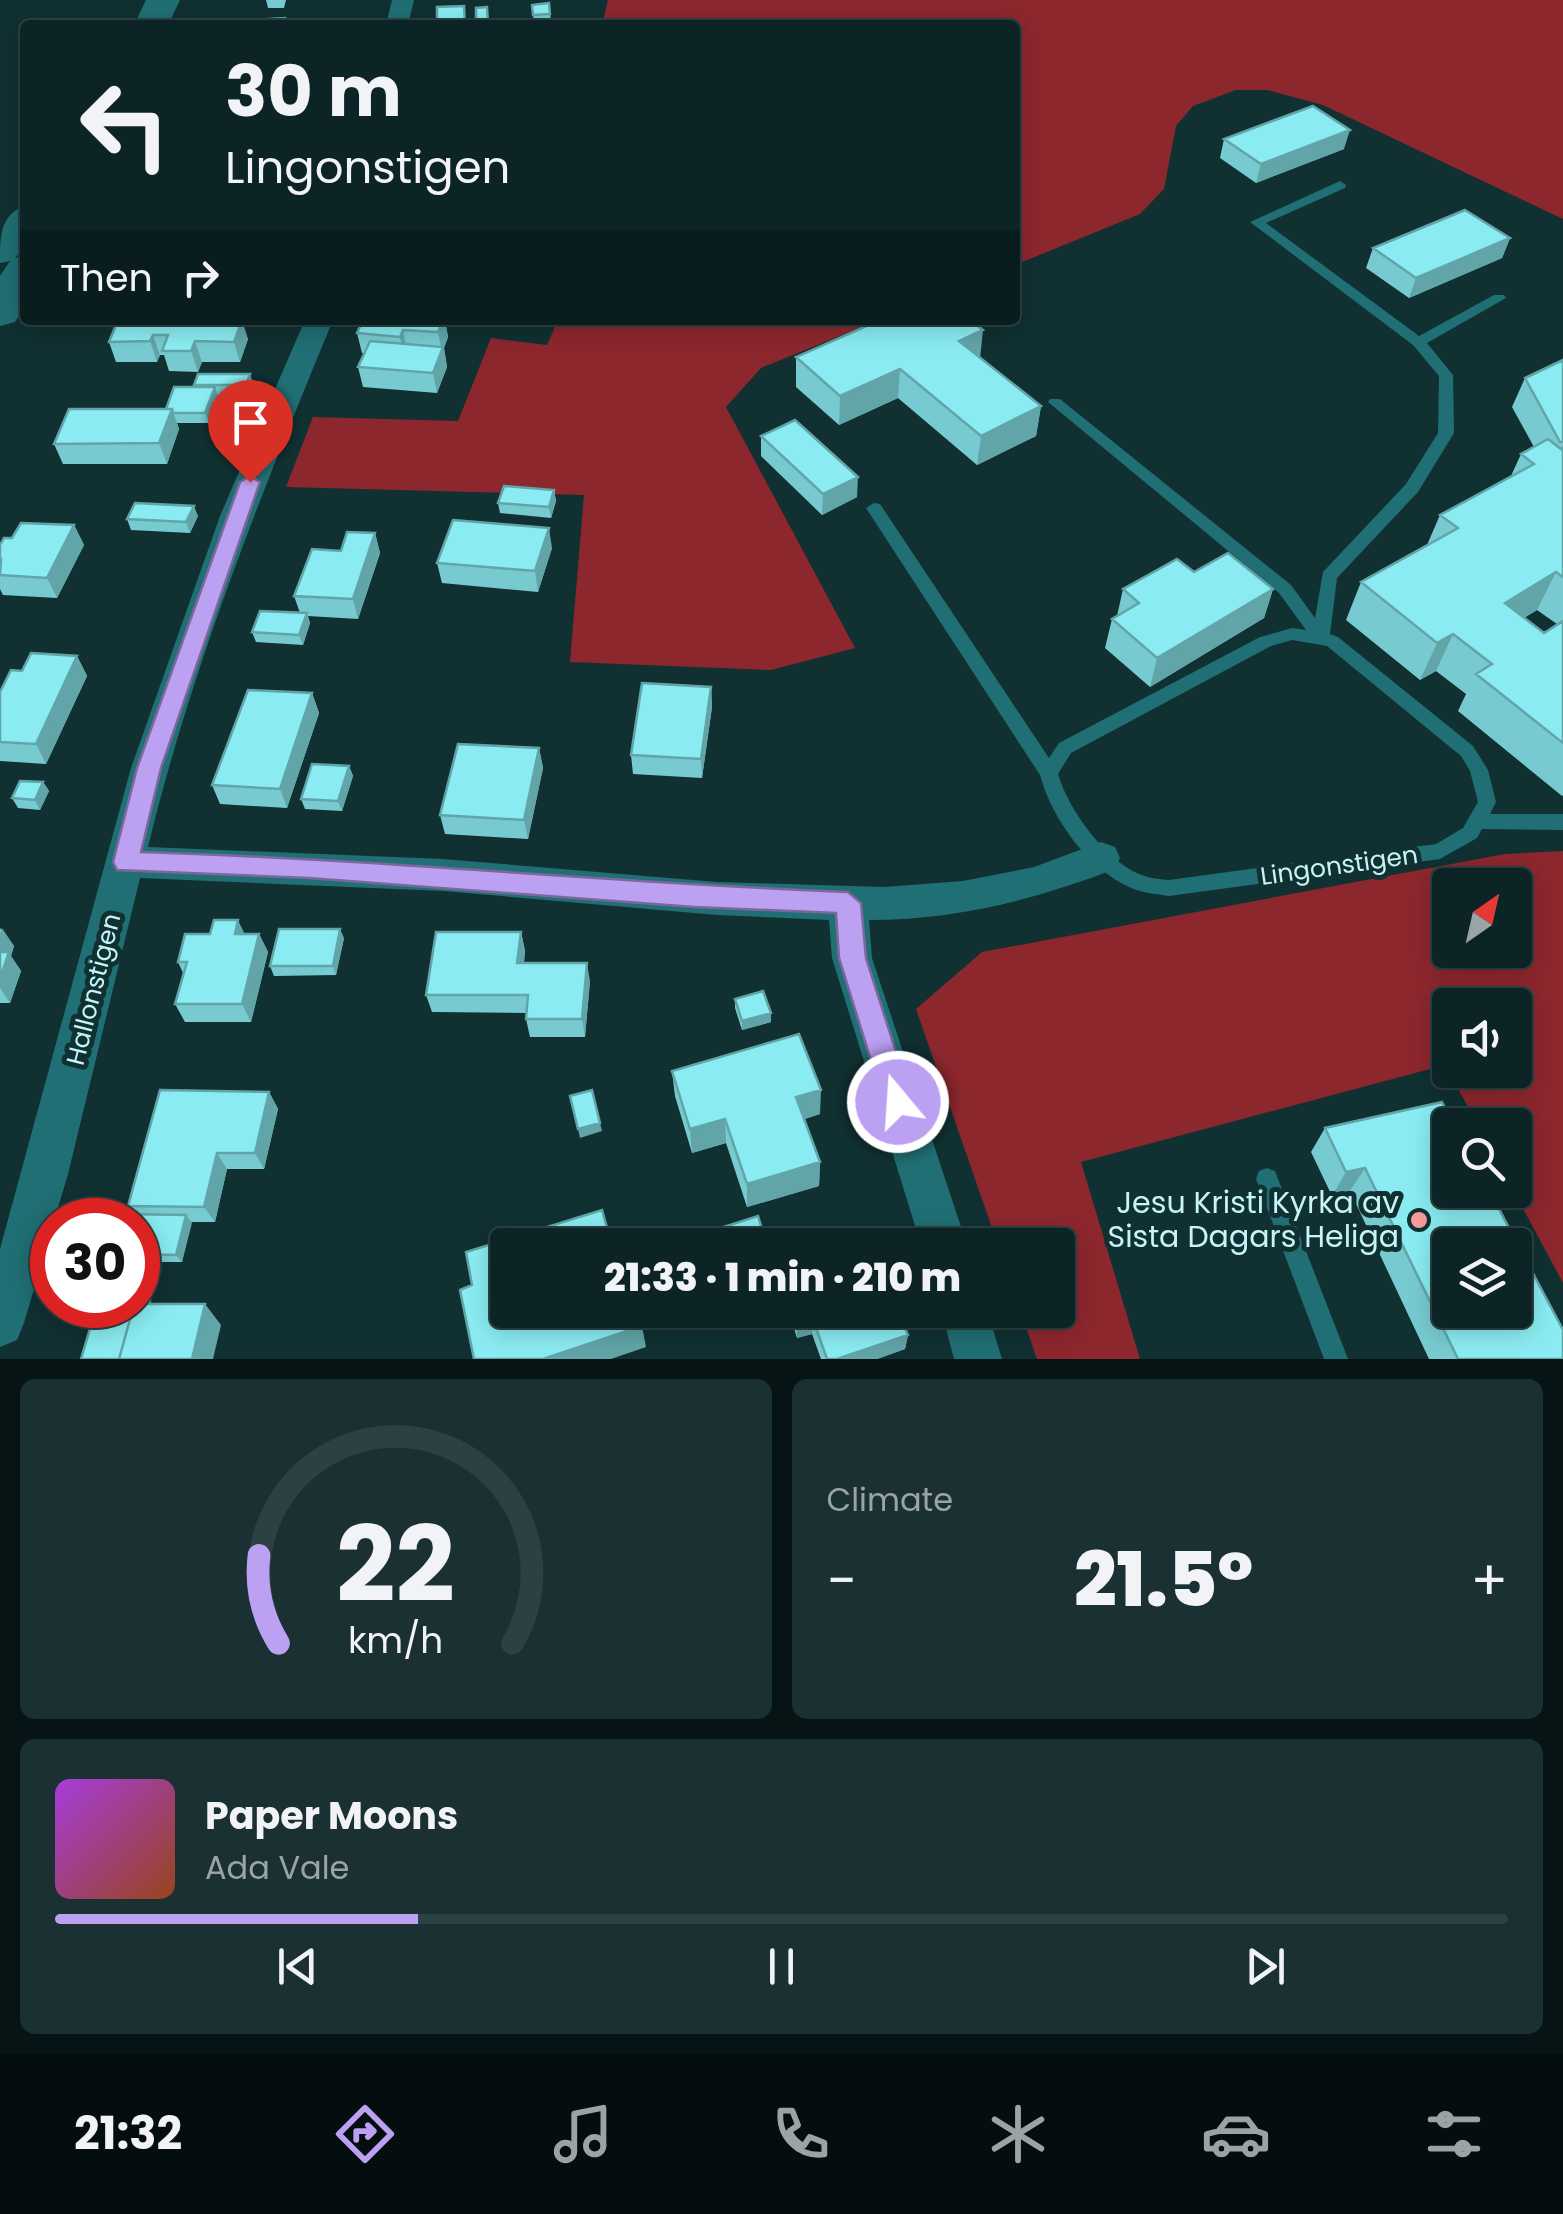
<!DOCTYPE html>
<meta charset="utf-8">
<style>
:root{--surface:#0c2426;--page:#1a3032;--text:#f1f3f6;--muted:#9aa4a7;--line:#2c4143;--accent:#bca0f2}
body{margin:0;font-family:Poppins,sans-serif;background:var(--page);color:var(--text);height:100vh;display:flex;flex-direction:column;font-size:38px;white-space:nowrap}
*{box-sizing:border-box;margin:0}
p{font-size:32px;color:var(--muted)}
.icon{flex:none;width:55px;height:55px;fill:none;stroke:currentColor;stroke-width:2;stroke-linecap:round;stroke-linejoin:round}
.map{position:relative;height:1359px;overflow:hidden}
.details{display:flex;flex-direction:column;gap:20px;padding:20px;background:#071415;flex:1}
.details>*{flex:none}
.guide{position:absolute;left:20px;top:20px;width:1000px;height:305px;border-radius:10px;box-shadow:0 5px 25px #0003,0 0 0 2px var(--line);background:#0c2426;color:var(--text);overflow:hidden}
.needle{width:65px;rotate:34deg}
.buttons{position:absolute;left:1432px;top:868px;display:grid;gap:20px}
.buttons a{display:grid;place-items:center;width:100px;height:100px;border-radius:10px;background:var(--surface);box-shadow:0 5px 25px #0003,0 0 0 2px var(--line);font-size:50px}
.speed{position:absolute;left:30px;top:1198px;display:flex;gap:20px;font-size:50px;font-weight:700;text-align:center}
.speed>*{display:grid;place-content:center;width:130px;height:130px;border-radius:50%;background:var(--surface);box-shadow:0 5px 25px #0003,0 0 0 2px var(--line);line-height:1}
.speed .limit{border:15px solid #d22;background:#fff;color:#111}
.pin{position:absolute;display:grid;place-items:center;width:85px;height:85px;color:#fff;margin:-102px -42px;border-radius:50% 50% 50% 0;rotate:-45deg;box-shadow:0 0 10px #0007}
.pin .icon{rotate:45deg}
.me{position:absolute;width:110px;margin:-55px;rotate:342deg;stroke-linejoin:round;filter:drop-shadow(0 0 8px #0008)}
.turn{display:flex;align-items:center;gap:35px;height:210px;padding:0 40px;font-size:45px}
.turn .icon{width:130px;height:130px;stroke-width:2.5}
.turn b{display:block;font-size:70px;line-height:85px}
.then{display:flex;align-items:center;height:95px;padding:0 40px;background:#0003;gap:20px;font-size:38px}
.big{font-size:75px;font-weight:800;line-height:1.1}
.details .widget{flex:1;display:flex;flex-direction:column;justify-content:center;gap:15px;min-width:0;padding:0 35px;border-radius:15px;background:var(--page)}
.details .dial{align-items:center;gap:0}
.dial svg{height:260px;overflow:visible;fill:none;stroke:var(--line);stroke-width:7;stroke-linecap:round;text-anchor:middle}
.dial text{fill:var(--text);stroke:none}
.song{display:flex;align-items:center;gap:30px}
.cover{width:120px;height:120px;border-radius:15px;background:linear-gradient(135deg,hsl(280 70% 55%),hsl(20 70% 35%))}
.played{height:10px;border-radius:5px;background:linear-gradient(90deg,var(--accent) 25%,var(--line) 25%)}
.keys{display:flex;justify-content:space-around;direction:ltr}
.heat{display:flex;justify-content:space-between;align-items:center;font-size:55px;direction:ltr}
.details .tiles{flex:1;display:grid;gap:20px;grid-template-columns:1fr 1fr}
.widget:last-child{grid-column:span 2}
.trip{position:absolute;left:490px;top:1228px;width:585px;height:100px;border-radius:10px;background:var(--surface);box-shadow:0 5px 25px #0003,0 0 0 2px var(--line);font-weight:800;line-height:100px;text-align:center}
.menu{display:flex;height:160px;justify-content:space-around;align-items:center;background:#050e0f;color:var(--muted)}
.menu .icon{width:70px;height:70px}
.menu .selected{color:var(--accent)}
.menu b{font-size:45px;color:var(--text)}
.map>svg:first-child{display:block}
</style>
<div class="map">
<svg width="1563" height="1359" viewBox="0 0 1563 1359">
<rect width="100%" height="100%" fill="#103032"/>
<!-- green -->
<path fill="#8d272e" fill-rule="evenodd" d="M608,0H1563V219L1323,105L1267,90H1236L1193,106L1176,126L1164,189L1140,214L1015,265V25H602Z
M558,320H879L761,368L726,407L855,648L771,670L570,662L584,495L286,487L313,417L458,421L491,338L547,345Z
M1563,851V1283L1513,1190L1515,1125H1478L1445,1065L1081,1162L1140,1359H1037L1020,1310H1058V1245H998L916,1009L982,952L1505,854ZM1450,885H1515V950H1450ZM1450,1005H1515V1070H1450Z"/>
<g fill="none" stroke-linecap="round" stroke-linejoin="round">
<!-- lane -->
<path fill="#206f74" fill-rule="evenodd" d="M1340,181L1346,185L1345,188L1266,223L1419,336L1494,295H1504L1506,298L1427,343L1453,375L1454,433L1418,492L1337,578L1330,634L1338,637L1473,746L1488,770L1496,802L1490,814H1563V830L1482,829L1477,838L1440,859L1169,896C1156,894 1143,893 1131,888C1088,869 1052,819 1040,775L866,508L874,503L880,504L1049,758L1059,743L1260,637L1292,628L1306,630L1279,593L1048,402L1050,399H1060L1291,585L1315,618L1323,572L1406,484L1438,433L1439,376L1413,345L1250,222ZM1292,640L1327,646L1461,756L1470,771L1478,802L1463,828L1436,844L1169,880C1161,879 1152,879 1145,876C1108,865 1068,809 1058,774L1071,753L1271,646Z
M1267,1168L1275,1171L1278,1179L1348,1359H1324L1256,1179L1259,1171Z"/>
<!-- street -->
<path fill="#206f74" fill-rule="evenodd" d="M392,0H414L408,25H386Z
M305,320H333C262,492 192,665 148,847L443,859L717,882L884,887L963,881L1034,867L1101,842L1115,847L1120,858L1115,869C1034,900 956,920 869,920L872,958L967,1245H921L832,958L829,920L717,915L443,891L140,878L68,1174L24,1323L17,1340L0,1347V1249L131,768L220,516Z
M941,1310H987L1002,1359H954Z"/>
<!-- secondary -->
<path fill="#206f74" fill-rule="evenodd" d="M146,0H180L168,25H134Z
M25,206V245L15,258L25,256V306L15,322L0,326V276L10,261L0,263C0,237 0,214 25,206Z"/>
</g>
<!-- wall -->
<path fill="#77cbd0" fill-rule="evenodd" d="M266,0H286L284,8H268Z
M549,3L551,23L534,24L532,5Z
M1224,139L1344,149L1256,183L1220,158Z
M1510,238L1502,258L1409,298L1366,268L1373,248Z
M118,320L248,339L240,362H202L198,372L169,371L164,355H160L157,362H116L109,342Z
M445,320L448,337L444,348L447,367L437,393L363,387L358,367L365,353H362L357,333Z
M796,357L980,358L1041,406L1036,436L977,465L898,398L839,425L796,387Z
M1563,360V795L1562,796L1458,711L1466,694L1436,671L1420,680L1346,620L1361,582L1427,545L1440,515L1511,476L1521,454L1534,447L1512,407L1525,378ZM1537,610L1557,624L1544,633L1524,618Z
M250,374L253,384L249,395H217L218,397L209,423H177L179,429L167,464H63L54,444L166,409L195,387L194,385Z
M761,436L857,497L822,515L761,456Z
M554,490L556,501L551,518L500,513L498,503Z
M198,516L190,533L131,530L127,519Z
M74,525L84,545L57,598L3,595L0,589V545L12,538Z
M375,533L380,553L358,619L308,616L310,623L303,645L256,642L252,632L300,613L294,596L341,551Z
M552,548L538,592L442,583L437,563Z
M1194,572L1273,589L1264,618L1150,687L1105,648L1112,619L1117,616L1123,589Z
M77,656L87,676L46,764L0,761V692L22,671Z
M711,687L712,707L702,778L633,774L631,755Z
M312,693L319,713L287,808L220,804L212,785Z
M539,748L543,768L528,839L445,834L440,815Z
M349,766L353,776L342,811L305,809L301,799Z
M43,782L49,791L40,810L18,808L12,798Z
M0,928L14,946L11,956L21,971L10,1003H0Z
M521,932L525,951L524,963L590,981L585,1037H530L526,1019V1013L432,1012L426,995Z
M245,934H259L268,952L251,1022H185L175,1004L183,973L178,962Z
M344,938L336,975L274,976L270,966Z
M735,999L771,1013V1022L742,1030L735,1008Z
M672,1071L820,1114L804,1119L820,1162L819,1186L747,1207L726,1143L692,1153L675,1096Z
M269,1092L278,1109L264,1169H227L215,1222H191L182,1262H138V1220L128,1206Z
M1325,1128L1563,1359H1429L1350,1191L1332,1196L1311,1152Z
M788,1310H898L908,1335L905,1349L877,1359H821L812,1334L797,1338Z"/>
<!-- shaded-wall -->
<path fill="#61a5a9" d="M1350,130L1344,149L1256,183L1261,164Z
M1510,238L1502,258L1409,298L1416,278Z
M242,320L248,339L240,362L234,342Z
M443,320H445L448,337L444,348L447,367L437,393L433,373L442,352L438,332Z
M403,330L407,350L404,357L400,337Z
M983,330L980,359L959,341Z
M153,335L160,355L157,362L150,341Z
M195,341L202,362L198,372L191,351Z
M900,369L898,398L839,425L840,396Z
M250,374L253,384L249,395L246,385Z
M215,387L218,397L209,423L205,413Z
M1041,406L1036,436L977,465L981,436Z
M172,409L179,429L167,464L159,443Z
M858,477L857,497L822,515L823,494Z
M554,490L556,501L551,518L549,507Z
M194,506L198,516L190,533L186,522Z
M74,525L84,545L57,598L47,578Z
M549,528L552,548L538,592L535,571Z
M375,533L380,553L358,619L353,599Z
M1556,572L1537,610L1487,640L1505,603Z
M1273,589L1264,618L1150,687L1157,658Z
M307,613L310,623L303,645L299,635Z
M1453,634L1436,671L1420,680L1437,643Z
M77,656L87,676L46,764L36,744Z
M711,687L712,707L702,778L701,759Z
M312,693L319,713L287,808L280,789Z
M539,748L543,768L528,839L524,820Z
M349,766L353,776L342,811L338,801Z
M43,782L49,791L40,810L35,800Z
M238,920L247,939L235,934Z
M2,928L14,946L11,956L21,971L10,1003L0,988V934Z
M340,929L344,938L336,975L333,966Z
M521,932L525,951L522,981L517,963Z
M259,934L268,952L251,1022L242,1004Z
M587,963L590,981L585,1037L582,1019Z
M771,1013V1022L742,1030V1021Z
M821,1090L820,1114L796,1122V1097Z
M269,1092L278,1109L264,1169L255,1153Z
M725,1119L726,1143L692,1153L690,1129Z
M600,1123L602,1131L580,1138L578,1129Z
M217,1153L227,1169L215,1222L204,1207Z
M820,1162L819,1186L747,1207V1184Z
M1365,1168L1350,1191L1332,1196L1346,1172Z
M186,1215L192,1223L182,1262L176,1255Z
M205,1304L221,1325L213,1359H192Z
M813,1319L812,1334L797,1338V1324Z
M642,1326L646,1347L611,1359H543Z
M908,1335L905,1349L877,1359H837Z"/>
<!-- building -->
<path fill="#8aecf2" stroke="#61a5a9" stroke-width="2.5" fill-rule="evenodd" d="M549,3L550,14L533,15L532,5Z
M464,6L465,25H437V7Z
M487,7L488,22L476,23V8Z
M285,18L283,25H248L250,20Z
M1313,106L1350,130L1261,164L1224,139Z
M1465,210L1510,238L1416,278L1373,248Z
M118,320H242L234,342L195,341L191,351H162L168,335H153L150,341L109,342Z
M363,320H443L438,332L403,330L400,337L357,333Z
M880,320H970L983,330L959,341L1041,406L981,436L900,369L840,396L796,357Z
M370,341L443,347L433,373L358,367Z
M1563,360V442H1560L1525,378Z
M198,374H250L246,385H194Z
M174,387H215L205,413H173L172,409H166Z
M69,409H172L159,443L54,444Z
M795,420L858,477L823,494L761,436Z
M1548,439L1561,449L1563,447V577L1556,572L1505,603L1544,633L1563,621V743L1476,674L1492,664L1453,634L1437,643L1361,582L1458,528L1440,515L1534,464L1521,454Z
M504,486L554,490L549,507L498,503Z
M135,503L194,506L186,522L127,519Z
M453,520L549,528L535,571L437,563Z
M21,523L74,525L47,578L0,575L1,559H0V545L4,538H12Z
M347,532L375,533L353,599L294,596L312,549L341,551Z
M1228,553L1273,589L1157,658L1112,619L1139,603L1123,589L1177,559L1194,572Z
M260,611L307,613L299,635L252,632Z
M31,653L77,656L36,744L0,742V692L11,670L22,671Z
M642,683L711,687L701,759L631,755Z
M248,690L312,693L280,789L212,785Z
M458,744L539,748L524,820L440,815Z
M312,764L349,766L338,801L301,799Z
M20,781L43,782L35,800L12,798Z
M214,920H238L235,934H259L242,1004H175L187,962H178L185,934H210Z
M279,929H340L333,966H270Z
M436,932H521L517,963H587L582,1019H526L528,995H426Z
M0,952H9L0,978Z
M763,991L771,1013L742,1021L735,999Z
M799,1034L821,1090L796,1097L820,1162L747,1184L725,1119L690,1129L672,1071Z
M160,1090L269,1092L255,1153H217L204,1207L128,1206Z
M592,1090L600,1123L578,1129L570,1096Z
M1442,1102L1454,1125H1450V1190H1489L1563,1330V1359H1458L1365,1168L1346,1172L1325,1128ZM1450,1245H1515V1310H1450Z
M602,1210L611,1242L619,1240L621,1245H508V1310H638L642,1326L543,1359H474L460,1290L472,1285L466,1252Z
M123,1214L186,1215L176,1255L138,1254V1220H122Z
M758,1216L767,1245H676V1242Z
M869,1229L875,1245H820Z
M138,1300H150L149,1304H138Z
M138,1304H205L192,1359H119L134,1305Z
M97,1305H134L119,1359H81Z
M793,1310H898L908,1335L837,1359H827L813,1319L797,1324Z"/>
<!-- route -->
<path fill="#bca0f2" stroke="#7a689d" stroke-width="2.5" d="M250,476L260,482L161,768L141,852C377,859 612,883 848,892L861,903L866,958L912,1102L908,1111L898,1114L888,1111L884,1102L839,958L836,913L694,907L309,878L117,870L113,862L137,768L240,482Z"/>
<!-- markers -->
<circle fill="#f59b99" stroke="#103032" stroke-width="4" cx="1419" cy="1220" r="10"/>
<g text-anchor="middle" stroke-width="10" stroke-linejoin="round" paint-order="stroke">
<!-- street labels -->
<g font-size="25" fill="#c7f4f7" stroke="#103032">
<text transform="translate(1339 865) rotate(-8)" y="9">Lingonstigen</text>
<text transform="translate(93 989) rotate(-76)" y="9">Hallonstigen</text>
</g>
<!-- near-poi labels -->
<g font-size="30" fill="#c7f4f7" stroke="#103032" text-anchor="end">
<text x="1399" y="1213">Jesu Kristi Kyrka av<tspan x="1399" dy="34">Sista Dagars Heliga</tspan></text>
</g>
</g>
</svg>
<div class="buttons">
<a><svg class="needle" viewBox="-14 -14 28 28"><path d="M0-13l5 13h-10z" fill="#e53935"/><path d="M0 13l5-13h-10z" fill="#9aa4a7"/></svg></a>
<a><svg class="icon" aria-label="sound" viewBox="0 0 24 24"><path d="M4 9h4l5-4v14l-5-4H4zM17 9q2 3 0 6"/></svg></a>
<a><svg class="icon" aria-label="search" viewBox="0 0 24 24"><circle cx="10" cy="10" r="6"/><path d="M15 15l6 6"/></svg></a>
<a><svg class="icon" aria-label="layers" viewBox="0 0 24 24"><path d="M12 4l9 5-9 5-9-5zM3 14l9 5 9-5"/></svg></a>
</div>
<div class="speed"><div class="limit">30</div></div>
<div class="pin" style="left:250px;top:482px;background:#d93025"><svg class="icon" aria-label="arrive" viewBox="0 0 24 24"><path d="M6 21V4h12l-3 4 3 4H6"/></svg></div>
<svg class="me" style="left:898px;top:1102px" viewBox="-20 -20 40 40"><circle r="17" fill="#bca0f2" stroke="#fff" stroke-width="3"/><path d="M0-11L8 9 0 5-8 9z" fill="#fff"/></svg>
<div class="trip">21:33 · 1 min · 210 m</div>
<div class="guide">
<div class="turn"><svg class="icon" aria-label="left" viewBox="0 0 24 24"><path d="M17 20v-9H6M10 6l-5 5 5 5"/></svg><div><b>30 m</b>Lingonstigen</div></div>
<div class="then">Then<svg class="icon" aria-label="right" viewBox="0 0 24 24"><path d="M7 20v-9h11M14 6l5 5-5 5"/></svg></div>
</div>
</div>
<section class="details">
<div class="tiles">
<div class="widget dial"><svg viewBox="0 0 100 80">
<path d="M14 69A42 42 0 1 1 86 69"/>
<path d="M14 69A42 42 0 0 1 8 42" stroke="#bca0f2"/>
<text x="50" y="56" font-size="32" font-weight="700">22</text>
<text x="50" y="72" font-size="11">km/h</text>
</svg></div>
<div class="widget"><p>Climate</p>
<div class="heat"><a>−</a><b class="big">21.5°</b><a>+</a></div>
</div>
<div class="widget">
<div class="song"><i class="cover"></i><div><b>Paper Moons</b><p>Ada Vale</p></div></div>
<div class="played"></div>
<div class="keys"><svg class="icon" aria-label="previous" viewBox="0 0 24 24"><path d="M18 5L8 12l10 7zM5 5v14"/></svg><svg class="icon" aria-label="pause" viewBox="0 0 24 24"><path d="M8 5v14M16 5v14"/></svg><svg class="icon" aria-label="next" viewBox="0 0 24 24"><path d="M6 5l10 7-10 7zM19 5v14"/></svg></div>
</div>
</div>
</section>
<nav class="menu">
<b>21:32</b>
<svg class="icon selected" aria-label="directions" viewBox="0 0 24 24"><path d="M12 3l9 9-9 9-9-9zM9 14v-3h6M13 9l2 2-2 2"/></svg>
<svg class="icon" aria-label="music" viewBox="0 0 24 24"><path d="M9 18V5l10-2v13"/><circle cx="6" cy="18" r="3"/><circle cx="16" cy="16" r="3"/></svg>
<svg class="icon" aria-label="phone" viewBox="0 0 24 24"><path d="M5 4h4l2 5-3 2q2 4 5 5l2-3 5 2v4C11 20 4 13 5 4z"/></svg>
<svg class="icon" aria-label="climate" viewBox="0 0 24 24"><path d="M12 3v18M4 7l16 10M4 17L20 7"/></svg>
<svg class="icon" aria-label="car" viewBox="0 0 24 24"><path d="M5 17H2v-5l4-1 3-4h7l3 4 3 1v5h-3M9 17h6M6 11h13"/><circle cx="7" cy="17" r="2"/><circle cx="17" cy="17" r="2"/></svg>
<svg class="icon" aria-label="filters" viewBox="0 0 24 24"><path d="M4 7h16M4 17h16"/><circle cx="9" cy="7" r="2"/><circle cx="15" cy="17" r="2"/></svg>
</nav>
